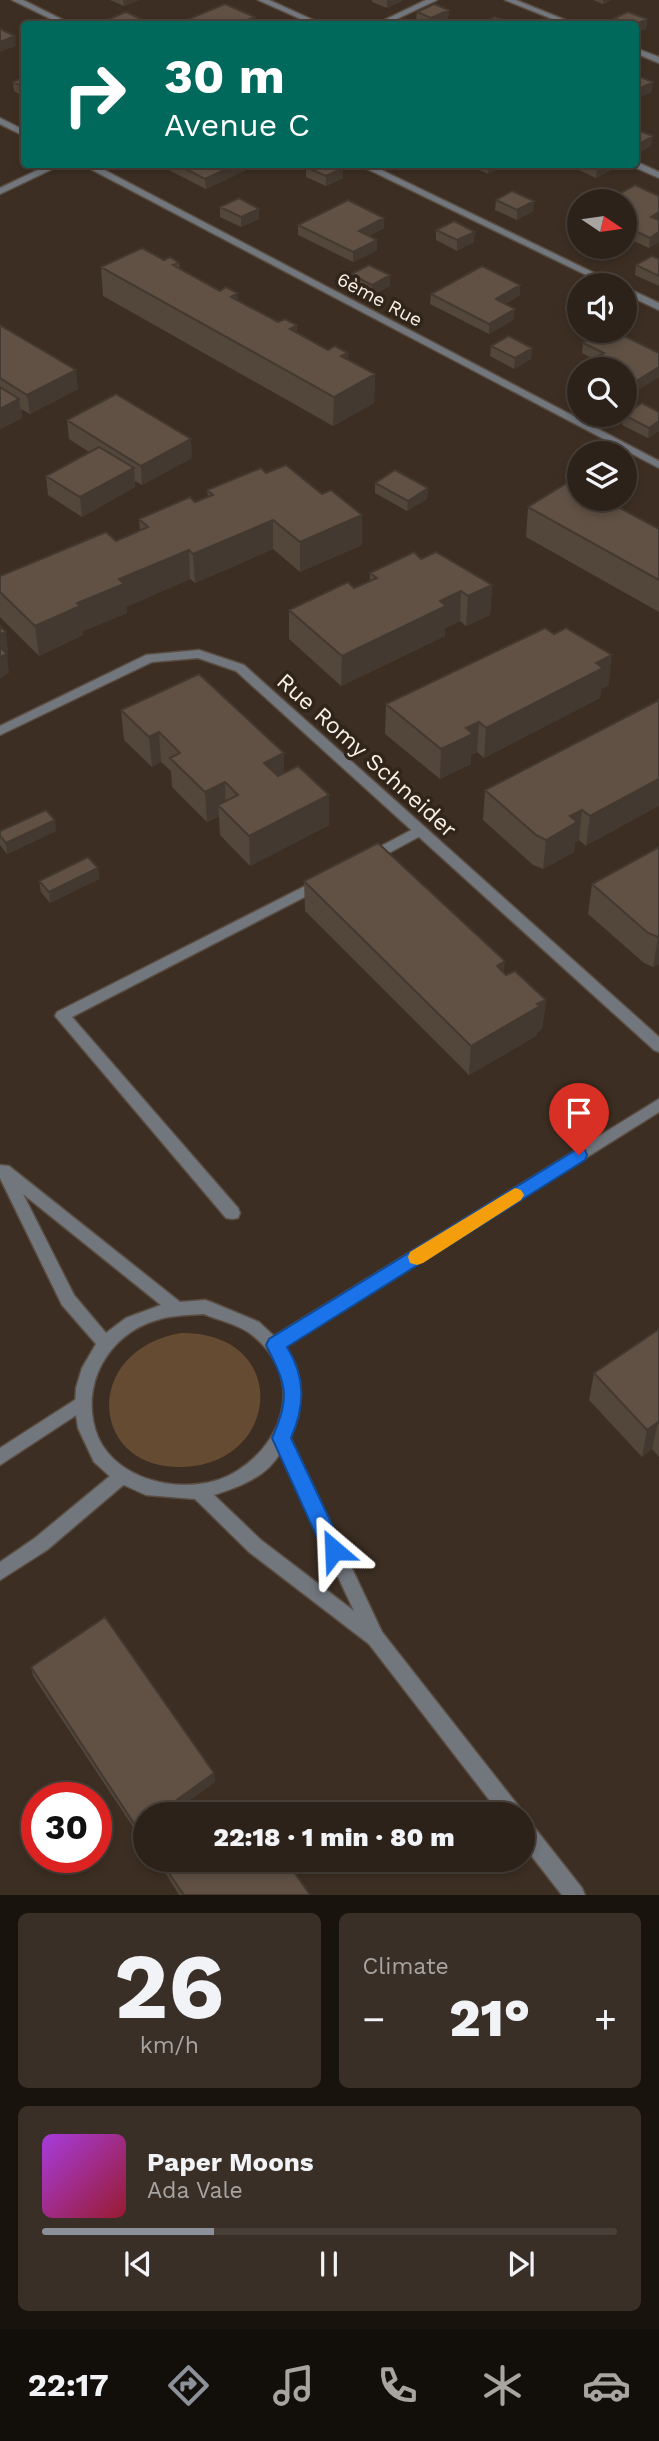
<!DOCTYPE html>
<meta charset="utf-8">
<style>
:root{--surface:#2d221a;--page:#392f27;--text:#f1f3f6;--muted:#a7a4a2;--line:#483f39;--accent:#8c9099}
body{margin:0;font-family:"Work Sans",sans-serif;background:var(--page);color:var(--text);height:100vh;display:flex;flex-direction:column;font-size:26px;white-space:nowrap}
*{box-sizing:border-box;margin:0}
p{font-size:23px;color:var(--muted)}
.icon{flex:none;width:38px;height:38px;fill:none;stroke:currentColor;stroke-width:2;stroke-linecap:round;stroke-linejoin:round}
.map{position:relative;height:1895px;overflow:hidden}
.drawer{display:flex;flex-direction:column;gap:18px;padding:18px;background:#19130e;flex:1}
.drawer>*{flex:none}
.guide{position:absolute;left:21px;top:21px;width:618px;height:147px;border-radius:7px;box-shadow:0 4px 10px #0003,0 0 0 2px var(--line);background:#00695c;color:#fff;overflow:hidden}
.needle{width:46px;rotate:103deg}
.tools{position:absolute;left:567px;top:189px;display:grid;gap:14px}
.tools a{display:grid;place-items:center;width:70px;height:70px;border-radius:50%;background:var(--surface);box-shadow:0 4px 10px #0003,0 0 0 2px var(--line);font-size:35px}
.speed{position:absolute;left:21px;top:1782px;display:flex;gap:14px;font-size:35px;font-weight:700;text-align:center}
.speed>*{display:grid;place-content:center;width:91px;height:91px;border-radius:50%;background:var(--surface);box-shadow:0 4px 10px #0003,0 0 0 2px var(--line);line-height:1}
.speed .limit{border:10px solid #d22;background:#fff;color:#111}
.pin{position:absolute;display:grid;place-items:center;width:60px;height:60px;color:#fff;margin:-72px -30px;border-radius:50% 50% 50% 0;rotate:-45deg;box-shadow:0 0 7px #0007}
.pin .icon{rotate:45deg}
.me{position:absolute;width:77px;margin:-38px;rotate:334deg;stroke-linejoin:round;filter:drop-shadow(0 0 5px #0008)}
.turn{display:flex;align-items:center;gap:24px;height:147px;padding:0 28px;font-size:32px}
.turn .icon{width:91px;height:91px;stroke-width:2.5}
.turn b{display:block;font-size:49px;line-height:60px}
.big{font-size:52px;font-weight:800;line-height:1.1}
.drawer .widget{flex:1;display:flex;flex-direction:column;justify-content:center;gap:10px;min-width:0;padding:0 24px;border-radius:10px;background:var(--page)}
.drawer .dial{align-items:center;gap:0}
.dial b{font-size:91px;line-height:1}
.song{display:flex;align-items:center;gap:21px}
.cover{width:84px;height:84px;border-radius:10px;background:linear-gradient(135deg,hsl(280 70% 55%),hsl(350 70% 35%))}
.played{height:7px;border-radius:4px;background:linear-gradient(90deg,var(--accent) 30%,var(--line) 30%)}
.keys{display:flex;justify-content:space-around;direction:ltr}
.heat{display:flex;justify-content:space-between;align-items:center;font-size:38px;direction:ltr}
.drawer .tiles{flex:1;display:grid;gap:18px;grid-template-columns:1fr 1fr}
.widget:last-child{grid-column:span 2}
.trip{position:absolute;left:133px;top:1802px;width:402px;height:70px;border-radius:35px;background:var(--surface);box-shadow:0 4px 10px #0003,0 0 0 2px var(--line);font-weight:800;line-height:70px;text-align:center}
.tabs{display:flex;height:112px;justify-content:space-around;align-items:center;background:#120e0a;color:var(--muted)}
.tabs .icon{width:49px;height:49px}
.tabs .selected{color:var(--accent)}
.tabs b{font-size:32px;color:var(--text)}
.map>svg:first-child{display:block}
</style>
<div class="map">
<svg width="659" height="1895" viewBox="0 0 659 1895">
<rect width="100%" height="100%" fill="#3c2e22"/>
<!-- green -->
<path fill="#654b32" d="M181,1333C294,1332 281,1470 176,1467C89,1465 83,1350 181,1333Z"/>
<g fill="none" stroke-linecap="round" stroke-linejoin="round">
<!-- lane casing -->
<g stroke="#5a4d42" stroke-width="3">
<path id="lane" d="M419,826L424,828L426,831L424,834L376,860H366L364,857L366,854Z
M319,879L324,881L326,884L324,887L72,1017L238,1208L240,1213L238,1218L232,1219L226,1218L55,1016L57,1012Z
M81,1396L87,1398L89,1403L87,1408L0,1465V1448Z
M122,1468L128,1471L131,1476L128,1481L47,1550L0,1580V1562L35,1538L116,1471Z"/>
</g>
<!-- street casing -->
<g stroke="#5a4d42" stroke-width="3">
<path id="street" d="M12,0H23L71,24H61Z
M258,0H269L322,24H312Z
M426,0H437L386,24H376Z
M505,0H516L575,24H565Z
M635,48L659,57V63L635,53Z
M0,118L24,130V136L0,124Z
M635,161L659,172V178L632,166L631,164H635Z
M50,164H63L0,194V188Z
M81,164H93L659,461V468Z
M357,164H369L619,285H607Z
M625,287L659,303V310L625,294Z
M199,650L244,665L659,1037V1052L654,1050L236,671L198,658L152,662L0,735V726L146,655Z
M659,1099V1112L284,1347C305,1368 304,1413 290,1437L382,1632L520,1808L523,1815H501L369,1644L249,1552L195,1499L146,1495L115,1481L94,1462L78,1428L75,1408L76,1388L82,1368L96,1344L62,1305L0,1178V1165L9,1166L180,1302L205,1300L211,1302L259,1322L274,1336ZM23,1194L161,1305L126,1318L106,1333L74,1295ZM204,1314C218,1320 236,1324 248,1332C304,1372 289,1438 237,1471C195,1498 119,1485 98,1437C78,1388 107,1334 157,1320C172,1315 189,1315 204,1314ZM280,1453L354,1611L261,1540L214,1495C239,1487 267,1477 280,1453Z
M523,1819L530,1822L582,1888L585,1895H562L523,1845Z"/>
</g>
<!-- lane -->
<use href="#lane" fill="#72777e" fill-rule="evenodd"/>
<!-- street -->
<use href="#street" fill="#72777e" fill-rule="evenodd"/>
</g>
<!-- wall -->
<path fill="#53463a" d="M110,0H139L124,6Z
M372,0H403L387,8L372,2Z
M593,0H611L603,4Z
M449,10L448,19L437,24H425L416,21L417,12Z
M628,12L647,19L646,29L635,34V24H613L614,18Z
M109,19L143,20L144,24H109Z
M24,77V97L14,91L13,82Z
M157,164H257V165L206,189Z
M466,164H508L488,174Z
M575,164H611V170L596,178L575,168Z
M306,167L343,168V178L326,186L306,177Z
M496,200L533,211L517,220L495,210Z
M625,201L659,242L649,248L625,237Z
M220,207L259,219L241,227L220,217Z
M384,218V228L369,236L377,250L353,262L298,235V225Z
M436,230L474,242L457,251L436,240Z
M659,259V286L635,275L636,265Z
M164,260L179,263L180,269L220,291L237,293L238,301L278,322L297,325V332L328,350L348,353V360L375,374L374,403L333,426L103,296L101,267Z
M351,274L390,286L372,295L351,284Z
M431,294L520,295L505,304L514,319L489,334L430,304Z
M579,297V310L576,309L577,298Z
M0,325L78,389L30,414L21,409L22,418L0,429Z
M583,343L659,377L625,398V369H579V380L577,379L578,368L594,359L582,353Z
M491,346L532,348L531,359L514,369L490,356Z
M659,412V431L648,438L622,425L624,415Z
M67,420L192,458L142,485L135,481V487L82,517L48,495L46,476L89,452L69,439Z
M375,483L428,488L427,499L407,511L375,493Z
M207,490L362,545L300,572L273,549L195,583L190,579L126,607L127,613L83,631V635L39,656L0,617V576L116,541L140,530L139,519L195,502L208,497Z
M528,507L659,529V612L526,537Z
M421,559L492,585L490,615L466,626L460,621L445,628V636L341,686L289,639V610L354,588L370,581V573Z
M609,685L601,689L600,698L484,758L477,752L471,755V764L440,779L385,734L386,704Z
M659,700L586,846L579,840L575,842L574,852L543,869L533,865L483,820L485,790Z
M121,710L284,773L329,825L250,866L220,835L219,816L207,822L172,787L171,771L161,762L152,767L124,740Z
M0,831H56L7,854L0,845Z
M659,847V964L653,967L644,963L588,914L592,884Z
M98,868L99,879L50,903L41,892L39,881Z
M304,881L504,973L546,1000L542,1029L537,1033L536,1036L469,1075L305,911Z
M659,1329V1457L652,1449L642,1457L589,1400L594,1373Z
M31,1667L214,1773L215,1782L169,1815H145L139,1836L33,1676Z
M164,1866L310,1895H179L166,1874Z"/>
<!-- shaded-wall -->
<path fill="#433930" d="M123,0H139L124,6Z
M387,0H403V1L387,8Z
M603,0H611L603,4Z
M449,10L448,19L437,24H431V18Z
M255,17V24H237Z
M647,19L646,29L635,34V25Z
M143,20L144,24H132Z
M15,36L16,46L0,52V42Z
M653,82L652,92L635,100V91Z
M653,136L651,146L636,155L637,145Z
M237,164L257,165L206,189L205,179Z
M489,164H508L488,174Z
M604,164H611V170L596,178L597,168Z
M343,168V178L326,186V176Z
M534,201L533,211L517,220V210Z
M259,209V219L241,227V217Z
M659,212V221L651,217Z
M384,218V228L359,241V231Z
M475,232L474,242L457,251V240Z
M659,232V242L649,248L650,238Z
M377,240V250L353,262V252Z
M390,275V286L372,295V285Z
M520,285V295L495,309L496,299Z
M237,293L238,322L231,297Z
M515,309L514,319L489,334V324Z
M297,325V354L290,329Z
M532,348L531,359L514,369L515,358Z
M348,353V381L341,356Z
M659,367V377L625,398V388Z
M76,370L78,389L30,414L27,395Z
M375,374L374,403L333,426L334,397Z
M19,399L22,418L0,429V409Z
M659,421V431L648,438L649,428Z
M191,439L192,458L142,485L141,466Z
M134,468L135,487L82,517L80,497Z
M428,488L427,499L407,511L408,501Z
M362,515V545L300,572V542Z
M273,520V549L195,583L193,554Z
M189,550L190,579L126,607L127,613L83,631V635L39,656L35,626L119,579Z
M492,585L490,615L466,626L468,596Z
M461,591L460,621L445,628V636L341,686L342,656L440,601Z
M6,632L8,651L0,655V634Z
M7,654L9,673L0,678V657Z
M612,655L609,685L601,689L600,698L484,758L486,728L596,663Z
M479,722L477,752L471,755V764L440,779L441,749L466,728Z
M159,732L161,762L152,767L149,737Z
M284,753V783L264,763Z
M659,779V806L586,846L590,816Z
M225,782L226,812L218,805L219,816L207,822L205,792Z
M329,795V825L250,866L249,836Z
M582,810L579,840L575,842L574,852L543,869L546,840L570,816Z
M55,820L56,831L7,854L6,843Z
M98,868L99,879L50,903L49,892Z
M658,937H659V964L653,967Z
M505,961L502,991L497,966Z
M546,1000L542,1029L537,1033L536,1036L469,1075L471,1046Z
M658,1422L652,1449L642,1457L647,1430Z
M214,1773L215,1782L169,1815H156Z
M145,1822V1832L139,1836L137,1828Z"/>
<!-- building -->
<path fill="#605144" stroke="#433930" stroke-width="2" d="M225,4L255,17L237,24H183L179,23Z
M434,4L449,10L431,18L417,12Z
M126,12L143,20L132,24H122L109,19Z
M628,12L647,19L635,25V24H629L614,18Z
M495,17L513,24H477Z
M0,29L15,36L0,42Z
M635,75L653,82L635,91Z
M24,77V87L13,82Z
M635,129L653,136L637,145L635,144Z
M176,164H237L205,179Z
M311,164H336L343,168L326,176L306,167Z
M590,164H604L597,168Z
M635,185L659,196V212L651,217L659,220V232L650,238L625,226V201H606Z
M512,191L534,201L517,210L496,200Z
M239,198L259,209L241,217L220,207Z
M348,200L384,218L359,231L377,240L353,252L298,225Z
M454,221L475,232L457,240L436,230Z
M142,248L164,260L170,257L179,263L173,265L220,291L226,287L237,293L231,297L278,322L285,319L297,325L290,329L328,350L335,346L348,353L341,356L375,374L334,397L101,267Z
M652,256L659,259V276L636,265Z
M369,265L390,275L372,285L351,274Z
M482,266L520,285L496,299L515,309L489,324L431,294Z
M0,325L76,370L27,395L0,378Z
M603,331H614L659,353V367L625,388V369H580L578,368L604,353L583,343Z
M509,336L532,348L515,358L491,346Z
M0,387L19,399L0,409Z
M116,394L191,439L141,466L67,420Z
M642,403L659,412V421L649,428L624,415Z
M99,447L134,468L80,497L46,476Z
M286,465L322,494L331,490L362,515L300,542L273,520L193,554L189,550L119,579L124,584L77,603L80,606L35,626L0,592V576L106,532L116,541L148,527L139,519L190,497L195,502L213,495L207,490L261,468L266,473Z
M395,470L428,488L408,501L375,483Z
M570,481L579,486V499H603L659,529V580L528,507Z
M414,552L421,559L436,552L492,585L468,596L461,591L440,601L446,606L342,656L289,610L348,582L354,588L377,578L370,573Z
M0,626L6,632L0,634Z
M545,628L554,634L566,628L612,655L596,663L603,668L486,728L479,722L466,728L473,734L441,749L386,704Z
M0,647L7,654L0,657Z
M199,674L284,753L264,763L278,776L298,766L329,795L249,836L218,805L238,795L225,782L205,792L170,758L180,753L159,732L149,737L121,710Z
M659,700V779L590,816L582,810L570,816L577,822L546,840L536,835L485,790Z
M46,810L55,820L6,843L0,836V831Z
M378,843L505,961L497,966L506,975L515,971L546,1000L537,1004L540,1006L471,1046L304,881Z
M659,847V937H658L648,933L592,884Z
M88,857L98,868L49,892L39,881Z
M659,1329V1423L658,1422L647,1430L594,1373Z
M105,1617L214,1773L156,1815H145V1822L137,1828L31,1667Z
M248,1805L255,1815H235Z
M172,1860H286L310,1895H184L164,1866Z"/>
<!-- route -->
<path fill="#1a73e8" stroke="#114b97" stroke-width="2" d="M579,1148L585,1150L587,1155L585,1160L287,1347C306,1378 305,1406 291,1438L344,1550L341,1557L334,1560L326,1557L272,1438C291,1395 286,1385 266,1345L269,1339Z"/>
<!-- slow -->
<path fill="#f59e0b" d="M515,1188L521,1190L524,1195L521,1200L423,1263L417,1265L410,1263L408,1257L410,1252Z"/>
<g text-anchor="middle" stroke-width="7" stroke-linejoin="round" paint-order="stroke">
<!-- far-street labels -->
<g font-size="19" fill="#f9f0e8" stroke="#312519">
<text transform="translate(380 299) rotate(28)" y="7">6ème Rue</text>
</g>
<!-- street labels -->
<g font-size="23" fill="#f9f0e8" stroke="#312519">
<text transform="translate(367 755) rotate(42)" y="8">Rue Romy Schneider</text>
</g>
</g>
</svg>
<div class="tools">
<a><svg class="needle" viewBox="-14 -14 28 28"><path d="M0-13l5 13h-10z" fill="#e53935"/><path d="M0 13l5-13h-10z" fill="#a7a4a2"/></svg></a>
<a><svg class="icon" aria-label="sound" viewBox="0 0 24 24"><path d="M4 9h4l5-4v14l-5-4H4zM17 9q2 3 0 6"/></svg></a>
<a><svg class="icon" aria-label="search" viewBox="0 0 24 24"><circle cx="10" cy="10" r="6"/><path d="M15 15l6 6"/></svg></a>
<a><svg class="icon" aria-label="layers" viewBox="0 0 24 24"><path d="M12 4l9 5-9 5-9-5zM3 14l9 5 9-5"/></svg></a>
</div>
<div class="speed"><div class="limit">30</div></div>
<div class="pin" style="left:579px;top:1155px;background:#d93025"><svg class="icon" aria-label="arrive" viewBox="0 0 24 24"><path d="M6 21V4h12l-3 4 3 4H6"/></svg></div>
<svg class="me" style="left:334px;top:1550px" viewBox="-20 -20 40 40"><path d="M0-17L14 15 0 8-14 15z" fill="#1a73e8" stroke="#fff" stroke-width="4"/></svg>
<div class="trip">22:18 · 1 min · 80 m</div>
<div class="guide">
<div class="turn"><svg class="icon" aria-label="right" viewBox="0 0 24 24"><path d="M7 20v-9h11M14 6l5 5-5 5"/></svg><div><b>30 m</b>Avenue C</div></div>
</div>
</div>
<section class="drawer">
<div class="tiles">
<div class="widget dial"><b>26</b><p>km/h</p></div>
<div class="widget"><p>Climate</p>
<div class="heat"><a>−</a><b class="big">21°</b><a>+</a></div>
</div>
<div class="widget">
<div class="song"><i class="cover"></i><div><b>Paper Moons</b><p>Ada Vale</p></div></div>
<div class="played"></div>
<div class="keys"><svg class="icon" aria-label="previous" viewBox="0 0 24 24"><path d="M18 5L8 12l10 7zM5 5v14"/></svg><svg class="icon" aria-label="pause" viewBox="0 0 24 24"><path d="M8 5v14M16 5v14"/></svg><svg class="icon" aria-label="next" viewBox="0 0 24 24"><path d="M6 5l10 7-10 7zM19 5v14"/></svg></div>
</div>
</div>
</section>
<nav class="tabs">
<b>22:17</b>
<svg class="icon selected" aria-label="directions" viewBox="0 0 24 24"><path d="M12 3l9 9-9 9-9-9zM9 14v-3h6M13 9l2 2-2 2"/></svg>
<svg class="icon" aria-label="music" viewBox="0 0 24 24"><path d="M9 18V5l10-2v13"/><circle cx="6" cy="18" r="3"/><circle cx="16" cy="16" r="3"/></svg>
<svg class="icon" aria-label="phone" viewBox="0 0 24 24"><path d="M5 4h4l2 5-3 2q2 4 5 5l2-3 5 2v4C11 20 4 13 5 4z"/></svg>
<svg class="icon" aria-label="climate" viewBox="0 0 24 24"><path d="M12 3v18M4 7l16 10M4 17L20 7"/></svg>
<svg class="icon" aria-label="car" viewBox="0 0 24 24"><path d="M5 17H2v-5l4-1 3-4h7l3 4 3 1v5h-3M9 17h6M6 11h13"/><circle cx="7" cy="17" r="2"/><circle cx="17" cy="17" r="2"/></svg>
</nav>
